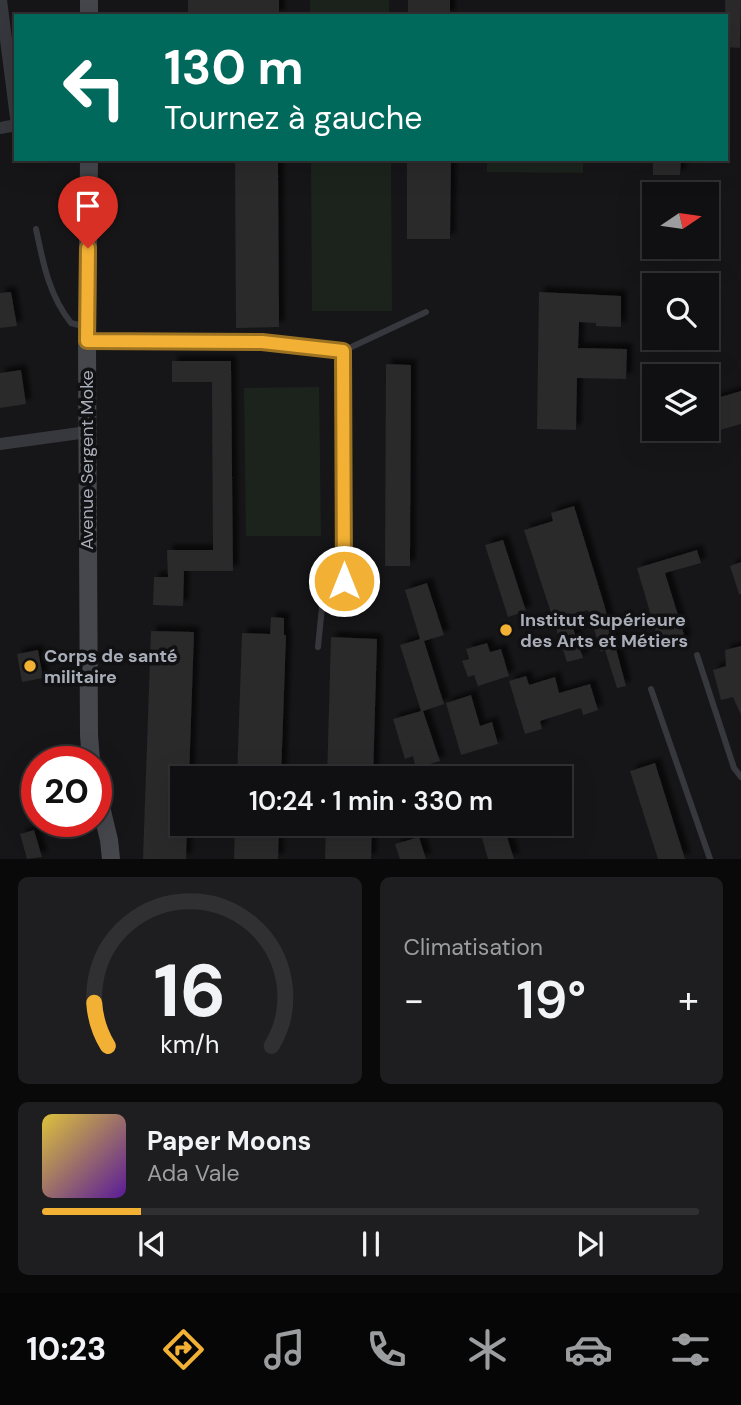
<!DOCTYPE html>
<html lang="fr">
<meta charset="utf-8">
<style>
:root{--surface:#101012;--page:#1e1e20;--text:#f1f3f6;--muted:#9c9d9f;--line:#303032;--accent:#f2b134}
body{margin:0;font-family:"DM Sans",sans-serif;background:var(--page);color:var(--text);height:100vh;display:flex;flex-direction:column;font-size:26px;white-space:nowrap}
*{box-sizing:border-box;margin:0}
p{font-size:23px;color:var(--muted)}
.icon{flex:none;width:38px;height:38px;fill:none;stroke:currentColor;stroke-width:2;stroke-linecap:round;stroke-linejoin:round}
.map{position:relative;height:859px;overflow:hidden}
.panel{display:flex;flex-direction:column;gap:18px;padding:18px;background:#09090a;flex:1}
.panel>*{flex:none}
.banner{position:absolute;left:14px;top:14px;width:714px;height:147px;border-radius:0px;box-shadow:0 7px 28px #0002,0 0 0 2px var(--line);background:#00695c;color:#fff;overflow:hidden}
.needle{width:46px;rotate:77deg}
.controls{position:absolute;left:642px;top:182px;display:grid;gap:14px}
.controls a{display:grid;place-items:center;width:77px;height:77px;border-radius:0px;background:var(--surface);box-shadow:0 7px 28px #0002,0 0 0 2px var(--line);font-size:35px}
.speed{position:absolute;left:21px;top:746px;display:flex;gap:14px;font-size:35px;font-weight:700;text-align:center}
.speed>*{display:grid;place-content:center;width:91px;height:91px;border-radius:50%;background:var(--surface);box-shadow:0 7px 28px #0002,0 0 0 2px var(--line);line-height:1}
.speed .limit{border:10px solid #d22;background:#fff;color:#111}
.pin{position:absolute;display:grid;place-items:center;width:60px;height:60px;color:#fff;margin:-72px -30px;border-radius:50% 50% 50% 0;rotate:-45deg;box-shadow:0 0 7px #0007}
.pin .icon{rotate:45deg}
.me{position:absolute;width:77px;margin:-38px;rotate:0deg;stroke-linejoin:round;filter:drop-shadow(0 0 5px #0008)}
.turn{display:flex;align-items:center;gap:24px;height:147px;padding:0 35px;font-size:32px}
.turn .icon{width:91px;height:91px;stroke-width:2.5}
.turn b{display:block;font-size:49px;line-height:60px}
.big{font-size:52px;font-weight:600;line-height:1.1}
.panel .card{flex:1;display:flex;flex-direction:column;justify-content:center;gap:10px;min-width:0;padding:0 24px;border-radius:10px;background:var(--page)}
.panel .dial{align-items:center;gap:0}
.dial svg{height:182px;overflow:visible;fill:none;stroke:var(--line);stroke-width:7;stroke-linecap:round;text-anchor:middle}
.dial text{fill:var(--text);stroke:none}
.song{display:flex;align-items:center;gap:21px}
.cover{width:84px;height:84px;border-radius:10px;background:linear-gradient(135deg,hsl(50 70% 55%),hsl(270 70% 35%))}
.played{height:7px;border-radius:4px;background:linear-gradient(90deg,var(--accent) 15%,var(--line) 15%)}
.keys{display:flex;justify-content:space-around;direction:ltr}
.heat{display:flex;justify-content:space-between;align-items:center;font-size:38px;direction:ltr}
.panel .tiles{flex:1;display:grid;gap:18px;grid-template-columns:1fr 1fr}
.card:last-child{grid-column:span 2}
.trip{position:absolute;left:170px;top:766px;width:402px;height:70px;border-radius:0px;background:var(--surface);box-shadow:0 7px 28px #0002,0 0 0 2px var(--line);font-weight:600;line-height:70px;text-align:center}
.tabs{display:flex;height:112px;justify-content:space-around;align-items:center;background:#060607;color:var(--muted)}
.tabs .icon{width:49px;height:49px}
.tabs .selected{color:var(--accent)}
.tabs b{font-size:32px;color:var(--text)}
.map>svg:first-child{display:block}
</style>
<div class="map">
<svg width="741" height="859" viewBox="0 0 741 859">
<defs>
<filter id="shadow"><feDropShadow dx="5.5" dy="-5.5" stdDeviation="2" flood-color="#0009"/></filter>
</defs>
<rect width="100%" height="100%" fill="#161618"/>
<!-- green -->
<path fill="#1c231d" d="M310,0H389V16H310Z
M487,159H583V173L487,172Z
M311,160H391L392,311H312Z
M319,387L321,536H246L244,388Z"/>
<!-- building -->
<path fill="#29292c" filter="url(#shadow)" d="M188,0H279V16H188Z
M408,0H450V16H408Z
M725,0H741L740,48L726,47Z
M235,159H278L279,327L236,328Z
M407,159H451L450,239H407Z
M653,159H681L680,175H653Z
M11,292L17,326L0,328V293Z
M539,292L621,296V327L596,326V323L579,322L578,348L627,349L626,379L577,378L576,430L537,429Z
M172,361H231L233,571H184L183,606L153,605L154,577H168L167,550H213L212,382H172Z
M386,364L411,365L410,566H385Z
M21,370L26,404L0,408V373Z
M741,391V424L720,430L710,400Z
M574,506L604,604L626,686L617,688L605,650L601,652L588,610L569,616L583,658L567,662L524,530L553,521L551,513Z
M503,540L526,611L508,617L485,545Z
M697,550L701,563L665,573L686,641L661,649L637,568Z
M741,562V594H739L730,566Z
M427,583L444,635L424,641L444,704L423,711L440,761L416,768L413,756L405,759L393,719L421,711L400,645L420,639L405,590Z
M271,617L284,618V635H286L281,779H237L242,633L270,634Z
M151,631L194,632L189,779H182V824H187L186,859H143Z
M331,637L377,639L373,779H327Z
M487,643L490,652L501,649L509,676L478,686L474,675L468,677L462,661L469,659L466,649Z
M741,646V715L733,697L721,700L713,670L726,666L725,650Z
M38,650L43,678L22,682L17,654Z
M526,676L529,685L555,677L559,693L590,684L598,710L583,715L581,708L540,721L542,729L525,734L509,681Z
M471,695L480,726L492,722L498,744L461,755L446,703Z
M655,763L685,859H658L630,771Z
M235,824H279L278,859H234Z
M326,824H372L371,859H325Z
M478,824H503L514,859H488Z
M34,830L42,857L27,859L20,834Z
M419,837L426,859H400L395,844Z"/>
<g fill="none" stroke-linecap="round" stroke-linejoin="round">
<!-- service -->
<path stroke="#37383d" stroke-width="6" d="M36,229C43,263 49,295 71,323L86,327
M89,341L262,342L343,351L426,312
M318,647L322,607L339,593L344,581L343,351
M697,655L734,768L741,777
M651,689L710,859"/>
<!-- minor -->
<path stroke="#37383d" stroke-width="12" d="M1,0L16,118
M0,128L16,125
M0,444L87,432"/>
<!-- secondary -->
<path stroke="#45474d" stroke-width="18" d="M89,0V16
M89,159L87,341L89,735L91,761
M96,786L109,840L111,859"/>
</g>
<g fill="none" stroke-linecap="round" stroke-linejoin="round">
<!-- route casing -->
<g stroke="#9d7322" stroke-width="18">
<path id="route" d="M88,248L87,341L262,342L343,351L344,581"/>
</g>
<!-- route -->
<use href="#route" stroke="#f2b134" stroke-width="12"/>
</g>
<!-- markers -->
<g fill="#f2b134" stroke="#111113" stroke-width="2.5">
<circle cx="506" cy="630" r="7"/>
<circle cx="30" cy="666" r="7"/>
</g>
<g text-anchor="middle" stroke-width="7" stroke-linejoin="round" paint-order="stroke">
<!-- street labels -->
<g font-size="18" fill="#a8adb8" stroke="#111113">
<text transform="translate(87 460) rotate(-90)" y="6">Avenue Sergent Moke</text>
</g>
<!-- poi labels -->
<g font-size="18" font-weight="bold" fill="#a8adb8" stroke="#111113" text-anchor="start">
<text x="520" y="626">Institut Supérieure<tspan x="520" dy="21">des Arts et Métiers</tspan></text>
<text x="44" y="662">Corps de santé<tspan x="44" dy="21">militaire</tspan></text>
</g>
</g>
</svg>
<div class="controls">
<a><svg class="needle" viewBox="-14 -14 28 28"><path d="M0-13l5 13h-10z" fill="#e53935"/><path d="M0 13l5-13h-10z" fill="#9c9d9f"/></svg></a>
<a><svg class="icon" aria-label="search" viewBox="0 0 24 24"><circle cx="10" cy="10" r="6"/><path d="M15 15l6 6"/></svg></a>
<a><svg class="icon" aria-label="layers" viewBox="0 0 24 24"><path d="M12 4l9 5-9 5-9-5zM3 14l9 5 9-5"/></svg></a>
</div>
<div class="speed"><div class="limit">20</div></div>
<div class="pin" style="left:88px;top:248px;background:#d93025"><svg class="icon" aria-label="arrive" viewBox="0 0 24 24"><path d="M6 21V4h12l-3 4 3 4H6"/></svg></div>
<svg class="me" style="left:344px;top:581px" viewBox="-20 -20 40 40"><circle r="17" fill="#f2b134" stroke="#fff" stroke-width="3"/><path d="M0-11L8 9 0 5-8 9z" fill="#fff"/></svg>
<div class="trip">10:24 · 1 min · 330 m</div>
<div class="banner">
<div class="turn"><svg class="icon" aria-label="left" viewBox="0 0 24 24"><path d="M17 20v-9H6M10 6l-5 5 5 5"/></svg><div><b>130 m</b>Tournez à gauche</div></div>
</div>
</div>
<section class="panel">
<div class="tiles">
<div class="card dial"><svg viewBox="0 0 100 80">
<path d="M14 69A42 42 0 1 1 86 69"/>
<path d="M14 69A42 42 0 0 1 8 50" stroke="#f2b134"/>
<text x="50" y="56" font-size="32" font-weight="700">16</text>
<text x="50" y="72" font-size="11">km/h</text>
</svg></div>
<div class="card"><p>Climatisation</p>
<div class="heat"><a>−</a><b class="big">19°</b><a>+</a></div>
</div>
<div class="card">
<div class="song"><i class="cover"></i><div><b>Paper Moons</b><p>Ada Vale</p></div></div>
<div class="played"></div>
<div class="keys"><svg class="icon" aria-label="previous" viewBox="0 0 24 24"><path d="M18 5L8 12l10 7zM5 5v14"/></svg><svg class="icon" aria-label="pause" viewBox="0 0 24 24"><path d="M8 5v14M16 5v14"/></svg><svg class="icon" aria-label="next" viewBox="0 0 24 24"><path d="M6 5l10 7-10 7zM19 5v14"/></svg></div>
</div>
</div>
</section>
<nav class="tabs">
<b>10:23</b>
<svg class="icon selected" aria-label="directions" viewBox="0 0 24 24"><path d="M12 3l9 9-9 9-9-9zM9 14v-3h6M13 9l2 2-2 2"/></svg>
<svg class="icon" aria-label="music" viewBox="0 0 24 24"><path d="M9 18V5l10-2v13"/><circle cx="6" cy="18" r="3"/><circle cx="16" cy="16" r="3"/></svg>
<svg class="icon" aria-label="phone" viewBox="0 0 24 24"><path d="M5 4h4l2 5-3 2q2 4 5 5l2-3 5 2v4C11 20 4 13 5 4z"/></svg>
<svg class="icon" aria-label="climate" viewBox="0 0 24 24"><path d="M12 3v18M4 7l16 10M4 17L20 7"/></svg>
<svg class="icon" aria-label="car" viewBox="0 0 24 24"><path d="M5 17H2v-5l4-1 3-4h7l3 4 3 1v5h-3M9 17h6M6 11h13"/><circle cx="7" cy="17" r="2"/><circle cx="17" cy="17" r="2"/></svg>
<svg class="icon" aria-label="filters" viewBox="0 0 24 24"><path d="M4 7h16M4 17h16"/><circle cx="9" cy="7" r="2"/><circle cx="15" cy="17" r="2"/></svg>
</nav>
